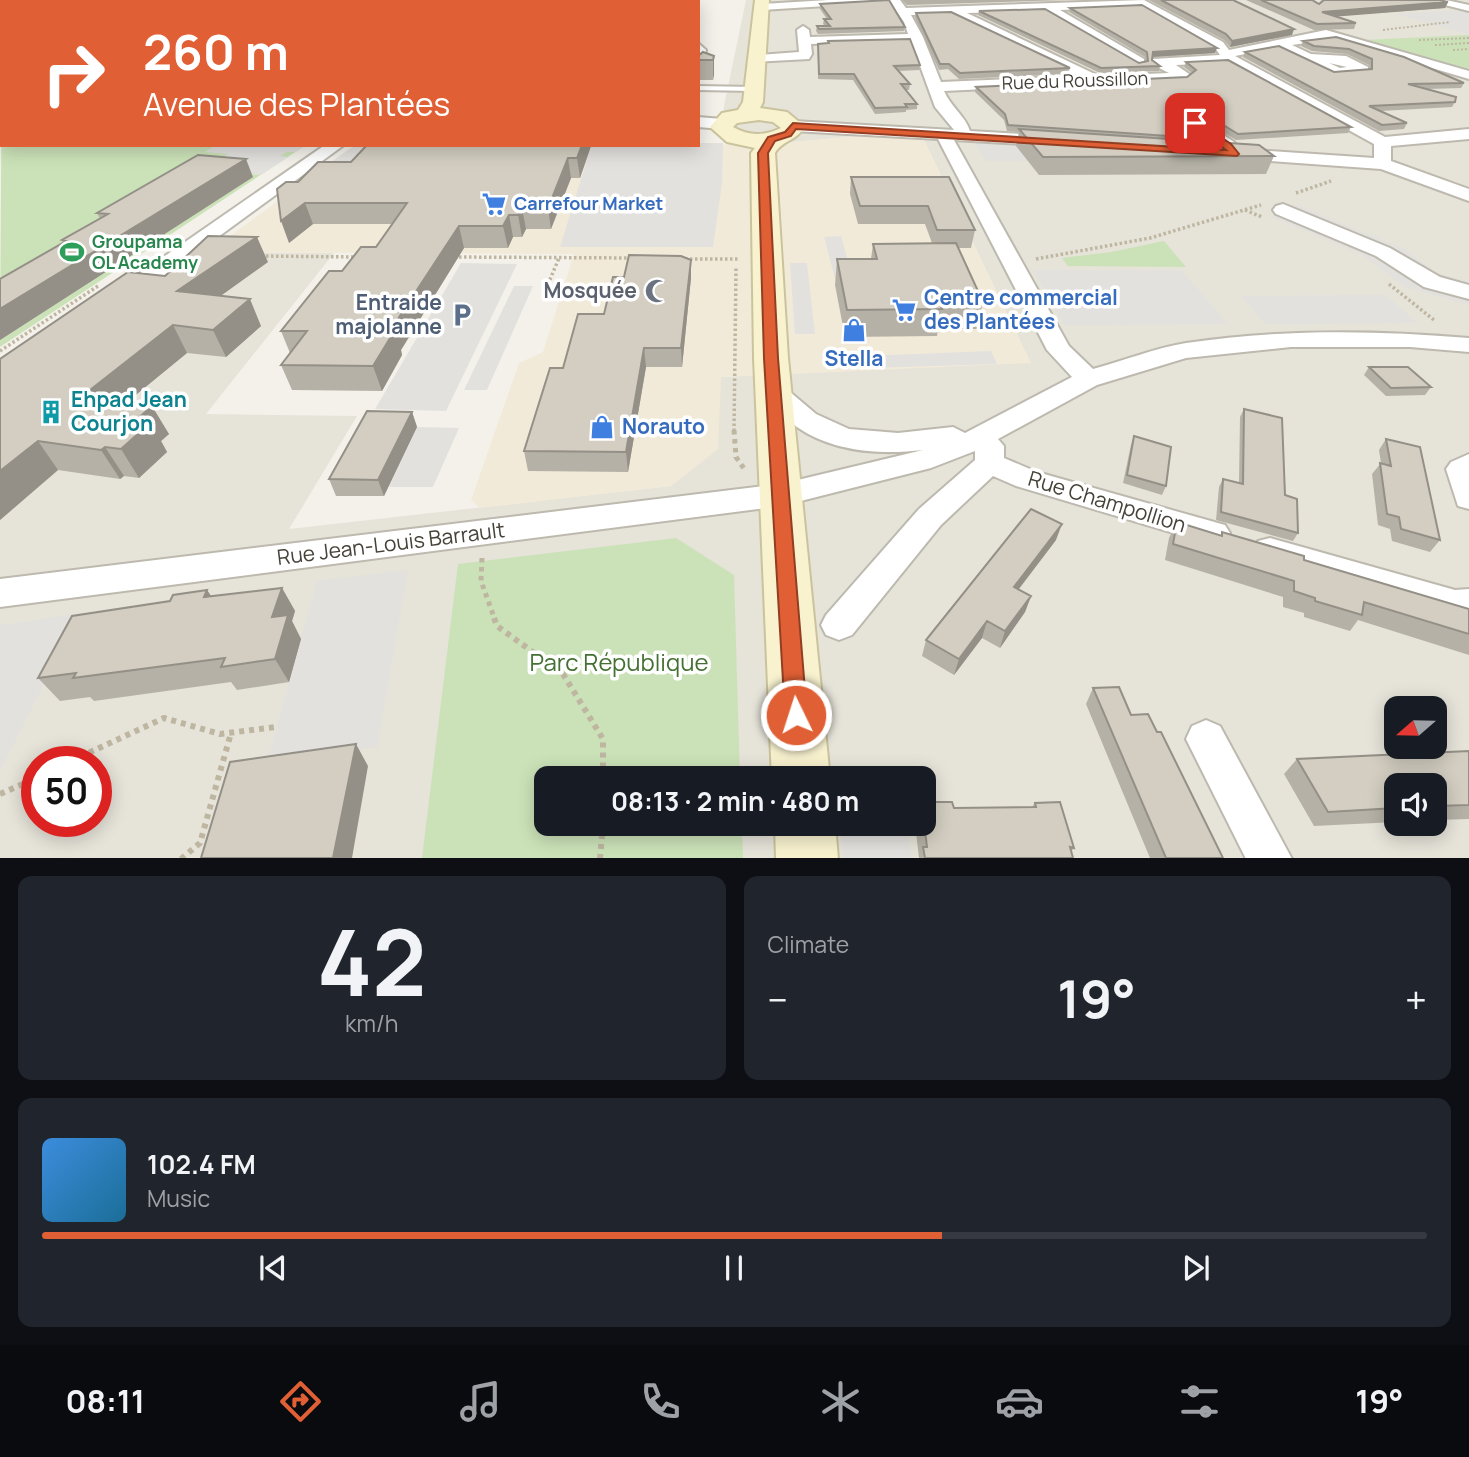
<!DOCTYPE html>
<meta charset="utf-8">
<style>
:root{--surface:#171b24;--page:#20242c;--text:#f1f3f6;--muted:#9ea1a6;--line:#363941;--accent:#e05f34}
body{margin:0;font-family:Manrope,sans-serif;background:var(--page);color:var(--text);height:100vh;display:flex;flex-direction:column;font-size:26px;white-space:nowrap}
*{box-sizing:border-box;margin:0}
p{font-size:23px;color:var(--muted)}
.icon{flex:none;width:38px;height:38px;fill:none;stroke:currentColor;stroke-width:2;stroke-linecap:round;stroke-linejoin:round}
.map{position:relative;height:858px;overflow:hidden}
.drawer{display:flex;flex-direction:column;gap:18px;padding:18px;background:#0d0f14;flex:1}
.drawer>*{flex:none}
.banner{position:absolute;left:0px;top:0px;width:700px;height:147px;box-shadow:0 4px 18px #0003;background:#e05f34;color:#fff;overflow:hidden}
.needle{width:46px;rotate:250deg}
.controls{position:absolute;left:1384px;top:696px;display:grid;gap:14px}
.controls a{display:grid;place-items:center;width:63px;height:63px;border-radius:14px;background:var(--surface);box-shadow:0 4px 18px #0003;font-size:35px}
.speed{position:absolute;left:21px;top:746px;display:flex;gap:14px;font-size:35px;font-weight:700;text-align:center}
.speed>*{display:grid;place-content:center;width:91px;height:91px;border-radius:50%;background:var(--surface);box-shadow:0 4px 18px #0003;line-height:1}
.speed .limit{border:10px solid #d22;background:#fff;color:#111}
.pin{position:absolute;display:grid;place-items:center;width:60px;height:60px;color:#fff;margin:-30px;border-radius:14px;box-shadow:0 4px 10px #0006}
.me{position:absolute;width:77px;margin:-38px;rotate:356deg;stroke-linejoin:round;filter:drop-shadow(0 0 5px #0008)}
.turn{display:flex;align-items:center;gap:24px;height:147px;padding:0 28px;font-size:32px}
.turn .icon{width:91px;height:91px;stroke-width:2.5}
.turn b{display:block;font-size:49px;line-height:60px}
.big{font-size:52px;font-weight:700;line-height:1.1}
.drawer .widget{flex:1;display:flex;flex-direction:column;justify-content:center;gap:10px;min-width:0;padding:0 24px;border-radius:14px;background:var(--page)}
.drawer .dial{align-items:center;gap:0}
.dial b{font-size:91px;line-height:1}
.song{display:flex;align-items:center;gap:21px}
.cover{width:84px;height:84px;border-radius:10px;background:linear-gradient(135deg,hsl(210 70% 55%),hsl(200 70% 35%))}
.played{height:7px;border-radius:4px;background:linear-gradient(90deg,var(--accent) 65%,var(--line) 65%)}
.keys{display:flex;justify-content:space-around;direction:ltr}
.heat{display:flex;justify-content:space-between;align-items:center;font-size:38px;direction:ltr}
.drawer .tiles{flex:1;display:grid;gap:18px;grid-template-columns:1fr 1fr}
.widget:last-child{grid-column:span 2}
.trip{position:absolute;left:534px;top:766px;width:402px;height:70px;border-radius:14px;background:var(--surface);box-shadow:0 4px 18px #0003;font-weight:700;line-height:70px;text-align:center}
.menu{display:flex;height:112px;justify-content:space-around;align-items:center;background:#090b0e;color:var(--muted)}
.menu .icon{width:49px;height:49px}
.menu .active{color:var(--accent)}
.menu b{font-size:32px;color:var(--text)}
.map>svg:first-child{display:block}
</style>
<div class="map">
<svg width="1469" height="859" viewBox="0 0 1469 859">
<rect width="100%" height="100%" fill="#f3f1ea"/>
<!-- residential -->
<path fill="#e6e3d9" fill-rule="evenodd" d="M746,0H1469V858L0,859V365L7,364L172,252L334,253L206,414L357,416L289,529L671,486L721,377L1030,362L924,140L859,136L781,143H723L724,106ZM1396,709H1435V747H1396ZM37,761H96V821H37ZM546,779H924V824H546ZM1396,786H1435V824H1396Z"/>
<!-- commercial -->
<path fill="#f2ead8" d="M859,136L924,140L1031,363L721,377L718,449L671,486L480,508L471,500L519,363L543,352L574,254L208,252L355,145H698L781,143Z"/>
<!-- green -->
<path fill="#cbe2b8" d="M2,25V145H306L0,347Z
M1469,35V73L1364,40Z
M1164,241L1186,267L1068,266L1062,258L1111,252Z
M676,538L734,575L740,779H546V824H742L743,858H422L458,564Z"/>
<!-- parking -->
<path fill="#e2e1de" d="M1469,11V34L1395,14L1465,10Z
M975,142L1203,155L1209,160L986,161Z
M698,143H723L722,183L713,247H560L591,147L310,177L355,145Z
M216,145H306L296,152H287L280,156L288,157L261,175L201,171L228,154L205,152Z
M1297,205L1404,249L1437,273L1469,282V305L1405,287L1361,254L1270,216Z
M841,236L854,282H836L824,237Z
M461,263L517,264L446,411L375,409Z
M790,263H807L815,334H795Z
M1033,270H1181L1228,324L1064,325Z
M514,286H533L487,390H464Z
M1385,295L1417,323L1266,324L1241,296Z
M991,351L997,364L841,369L837,357Z
M417,427L459,428L433,487H389Z
M408,570L377,747L267,762L317,581Z
M79,614L0,771V625Z
M840,824H906L912,858H844Z"/>
<g fill="none" stroke-linecap="round" stroke-linejoin="round">
<!-- lane casing -->
<g stroke="#bdb9ae" stroke-width="4">
<path id="lane" d="M412,0H418V2H412Z
M660,0H666L667,2H661Z
M698,43L706,50L701,71L698,73Z
M698,86L754,87L758,89L754,91L698,90Z"/>
</g>
<!-- street casing -->
<g stroke="#bdb9ae" stroke-width="4">
<path id="street" d="M18,0H31L17,2Z
M623,0H633L634,2H623Z
M828,0H900L906,8L1144,0L1223,42L1229,50L1326,30L1469,71V79L1334,39L1292,45L1311,54L1346,56L1368,67V73L1333,75L1277,48L1235,56L1385,137L1469,129V139L1391,146V161L1469,189V201L1381,169L1228,158L1222,150L1173,114L1170,111L1173,108H1183L1234,142L1239,149L1374,158V144L1227,63L1176,65L1192,76L1185,80L944,91C951,107 966,117 970,131L1055,136L1063,141L1055,146L954,140L1069,346L1093,369C1123,361 1155,348 1186,343C1279,329 1375,330 1469,338V352L1410,347H1291L1186,358L1097,385L998,439L1004,446V458L1037,472L1225,525L1230,533L1225,541L1214,545L1016,486L993,476L941,525L852,635L839,640L826,635L821,625L826,615L919,509L975,460V451L931,468L781,506L0,607V579L781,484L923,450C881,455 833,452 797,427C785,418 775,407 765,398L761,392L765,386L774,384L783,386L816,414L849,429L898,433L953,427L965,433L1072,377L1047,350L938,139L793,131L785,126L793,121L954,130L935,107L911,41L811,44L812,54L809,59L752,62L750,59L757,55L799,52L797,30L803,26L809,30L810,37L908,34L904,22L890,2L761,10L755,7L761,4ZM1141,7L1215,48L1220,55L1153,59V65L1169,73L1099,76L967,13L1045,11L1139,66L1144,65V59L1060,10ZM951,14L1079,76L941,82L923,37L911,15ZM1329,63L1347,67L1340,68Z
M1425,0H1446L1469,5V11Z
M0,10H2L0,17Z
M698,117L722,119L730,124L722,129L698,127Z
M325,145H344L129,302H113L110,297L113,292Z
M1283,204L1390,248L1440,277L1469,285V299L1424,287L1376,256L1276,214L1273,210L1276,206Z
M1469,454V509L1458,506L1446,469L1451,462Z
M1270,538L1455,590L1469,589V617L1455,618L1258,559L1254,550L1258,541Z
M1206,720L1220,726L1292,859H1246L1186,739L1192,726Z"/>
</g>
<!-- secondary casing -->
<g stroke="#cac39d" stroke-width="4">
<path id="secondary" d="M755,0H769L763,102L760,108L787,112L804,126C798,141 782,140 775,153L788,358L830,779H772L754,358L751,153L755,148L727,142L710,127L722,113L738,110L743,102ZM759,120L773,122L781,128C765,136 748,136 733,127L737,123Z
M775,824H835L838,859H776Z"/>
</g>
<!-- path-far3 -->
<path stroke="#beb6a1" stroke-width="2" stroke-dasharray="2 2" stroke-linecap="butt" d="M278,2L310,0
M1383,30L1450,22
M1419,40L1469,38
M1435,45L1469,43
M1453,50L1469,49"/>
<!-- path-far2 -->
<path stroke="#beb6a1" stroke-width="3.5" stroke-dasharray="2.5 2.5" stroke-linecap="butt" d="M1296,193L1331,181
M1245,210L1262,217
M261,256L357,257
M454,257L634,258
M685,259H739
M1036,259L1150,238L1261,205
M1389,284L1434,320
M546,289L559,258
M0,351L98,286
M734,431L736,268"/>
<!-- path-far1 -->
<path stroke="#beb6a1" stroke-width="5" stroke-dasharray="4.5 4.5" stroke-linecap="butt" d="M734,430L736,457L745,470
M482,558L481,581L495,620"/>
<!-- path -->
<path stroke="#beb6a1" stroke-width="6" stroke-dasharray="5 5" stroke-linecap="butt" d="M494,618L497,626L563,674L603,739V779
M71,761L164,718L220,734L276,727
M0,794L37,778
M181,859L200,843L231,733
M600,859L603,824"/>
<!-- lane -->
<use href="#lane" fill="#fff" fill-rule="evenodd"/>
<!-- street -->
<use href="#street" fill="#fff" fill-rule="evenodd"/>
<!-- secondary -->
<use href="#secondary" fill="#f8f2cf" fill-rule="evenodd"/>
</g>
<!-- wall -->
<path fill="#b5b1a6" d="M902,0H1066L907,5Z
M1149,0H1233L1292,35L1230,47L1224,40Z
M1246,0H1312L1319,4L1323,1L1320,0H1439L1448,2L1445,8L1336,16L1356,23L1354,29L1314,30Z
M820,4L905,27L904,31L818,34L816,31L817,26H825L823,24L824,19H827L820,9Z
M1070,8L1215,53L1152,57V60L1160,66L1159,71L1100,73L978,15L979,11L1139,63L1146,62L1145,57L1069,12Z
M916,13L1070,68L1068,74L959,79L948,69L939,70L915,18Z
M1336,37L1464,83L1461,88L1427,89L1455,102L1452,107L1381,111L1407,123L1404,129L1379,131L1243,57L1245,52L1334,72L1370,70L1369,65L1347,54L1312,51L1301,46L1303,41Z
M828,41L920,65L919,70L898,71L910,84L909,90H905L917,104V109L906,110V112L875,114L853,80L818,79V44L827,43Z
M698,56H714L713,80H698Z
M1186,62L1351,127L1348,133L1236,140L1177,104L1171,108L1212,139L1211,141L1274,156L1266,174L1039,175L1016,146L1019,132L1007,131L1004,120L975,92L976,87L1187,77L1192,73L1184,67Z
M591,146L580,178H571L551,229H526L522,237H513L508,248H464L401,350L402,355L382,391L292,390L281,365L290,353L281,331L342,271L376,247L392,224H313L289,243L298,182L351,162Z
M253,177L0,340V279L63,243L62,240L100,219L97,213Z
M851,177H949L975,230L971,248H958L983,302L977,329H938L937,336L845,337L835,285L837,259H871L873,244L932,243L925,224H858L850,194Z
M691,260V278L682,367H646L628,472L528,471L524,451L563,368L604,314L624,277Z
M268,262L220,296L261,326L226,357L187,353L127,402L169,434L161,441L167,452L139,478L124,476L120,479L58,470L0,520V359L165,276Z
M1369,367L1431,387L1425,395L1386,396L1364,375Z
M1244,409L1285,495L1298,533L1293,541L1216,520L1219,487L1223,479L1239,483L1240,417Z
M412,412L417,427L384,496H336L329,479Z
M1134,436L1166,486L1162,495L1123,483L1131,445Z
M1386,439L1440,540L1430,552L1392,541L1390,529L1378,525L1372,474L1381,463L1379,450Z
M1177,522L1221,535L1222,532L1304,560L1469,609V655L1358,620L1350,631L1304,617V613L1283,607V597L1165,560L1169,538Z
M1056,540L1019,589L1031,596L1025,612L1000,648L982,638L954,675L922,656L926,640Z
M282,588L295,611L292,621L301,639L289,682L237,690L231,682L94,701L90,697L60,701L38,678L170,601L207,590L211,596Z
M1093,688L1131,715L1223,858H1150L1086,704Z
M1469,751V819L1435,820V786H1396V822L1314,826L1284,774L1297,759Z
M1035,803L1074,848L1071,852L1073,858H919L915,824H924L954,808L1032,807Z"/>
<!-- shaded-wall -->
<path fill="#949087" d="M125,0H138L136,2H123Z
M584,0H621L603,2H584Z
M1448,2L1445,8L1319,18L1322,12Z
M1294,29L1292,35L1230,47L1232,41Z
M1217,48L1215,53L1151,57L1153,52Z
M714,56V75L713,80V60Z
M1179,98L1177,104L1169,109L1171,103Z
M582,145H591V146L580,178L577,158Z
M568,158L571,178L551,229L548,208Z
M246,159L253,177L0,340V309Z
M305,203L313,224L289,243L281,221Z
M522,208L526,229L522,237L518,215Z
M509,215L513,237L508,248L503,226Z
M459,226L464,248L401,350L402,355L382,391L373,366L390,331Z
M257,237L268,262L190,318L177,291Z
M691,260V278L682,367L681,348Z
M250,299L261,326L226,357L213,330Z
M173,325L187,353L99,425L81,397Z
M644,348L646,367L628,472L626,452Z
M152,406L169,434L161,441L167,452L139,478L121,449L135,421Z
M412,412L417,427L384,496L378,480Z
M38,441L58,470L0,520V471Z
M105,447L124,476L120,479L101,450Z
M1062,524L1056,540L1008,603L1014,587Z
M282,588L295,611L292,621L301,639L289,682L275,659L272,617Z
M207,590L222,613L204,597Z
M1031,596L1025,612L1000,648L1005,631Z
M987,621L982,638L954,675L959,659Z
M356,744L368,766L352,858H333Z"/>
<!-- building -->
<path fill="#d3cec1" stroke="#949087" stroke-width="2" d="M45,0H125L123,2H43Z
M334,0H380L379,2H333Z
M889,0L905,27L819,29L817,26H830L824,19H831L820,4Z
M1161,0H1233L1294,29L1232,41L1226,34Z
M1261,0H1312L1319,4L1324,0H1439L1448,2L1322,12L1356,23L1317,24Z
M1142,5L1217,48L1153,52L1152,60L1160,66L1101,68L979,11L1045,9L1139,63L1148,61L1147,52L1070,8Z
M951,12L1070,68L960,73L949,64H940L916,13Z
M1336,37L1404,57L1464,83L1408,84L1456,97L1455,102L1369,106L1407,123L1382,125L1245,52L1279,46L1334,72L1372,69V59L1349,49L1314,46L1303,41Z
M910,39L920,65L894,66L910,84H901L917,104H905L907,107L875,108L854,74H819L818,44L829,43L828,41Z
M703,52L714,56L713,60H698V56Z
M1228,60L1351,127L1238,134L1179,98L1171,103L1170,107L1212,139L1008,125L1005,114L976,87L1187,77L1196,70L1186,62Z
M1019,129L1259,145L1274,156L1043,157Z
M367,145H582L577,158H568L548,208H522L518,215H509L503,226H459L390,331L395,330L373,366L281,365L307,331H281L329,271H342L361,247H376L407,203H305L281,221L277,189L286,182H298L318,162H351Z
M198,155L246,159L0,309V279L66,241L62,240L108,214L97,213Z
M851,177H949L975,230H937L928,206H860Z
M208,236L257,237L177,291L250,299L213,330L173,325L81,397L152,406L135,421L150,423L121,449L105,447L101,450L38,441L0,471V359L128,272L165,276Z
M956,243L983,302H939L942,309L847,310L837,259H877L873,244Z
M629,255L681,256L691,260L681,348H644L626,452L524,451L550,368H563L578,314H604L613,277H624Z
M1369,367H1408L1431,387L1391,388Z
M1244,409L1282,418L1285,495L1297,499L1298,533L1221,512L1223,479L1243,484Z
M367,411L412,412L378,480L329,479Z
M1134,436L1171,447L1166,486L1127,475Z
M1386,439L1420,447L1440,540L1401,529L1399,517L1387,514L1380,463L1391,466Z
M1031,509L1062,524L1014,587L1031,596L1005,631L987,621L959,659L926,640Z
M1177,522L1222,536V532L1304,556V560L1469,609V634L1364,602L1362,615L1315,601V598L1294,591V581L1173,544Z
M282,588L272,617L288,615L275,659L221,667L225,658L73,678L76,673L38,678L72,616L170,601L173,595L207,590L204,597Z
M1119,687L1131,715L1148,714L1157,732H1161L1223,858H1166L1093,688Z
M356,744L333,858H201L230,762Z
M1469,751V805L1435,806V786H1396V808L1328,812L1297,759Z
M924,802H952L954,808L1036,807L1035,803L1060,802L1074,848L1070,847L1073,858H925L923,847H927L924,823Z"/>
<!-- route -->
<path fill="#e05f34" stroke="#923e22" stroke-width="2" d="M1195,120L1231,144L1239,154L1237,156L796,129L791,136L775,141L768,153L778,358L807,715L804,722L796,725L788,722L785,715L764,358L758,153L768,137L785,132L793,123L1226,150L1192,125V121Z"/>
<!-- icons -->
<defs>
<g id="supermarket-bare" transform="scale(1.89)"><path d="M-6-5.5h2.5l.6 2H6L4.5 2H-2.5L-4.4-4H-6ZM-1.5 3.2a1.3 1.3 0 1 0 .1 0ZM3 3.2a1.3 1.3 0 1 0 .1 0Z" fill="#3f7fe0" stroke="#fff" stroke-width="2.5" paint-order="stroke"/></g>
<g id="stadium-bare" transform="scale(1.89)"><path d="M0-5a6.5 5 0 1 0 0 10a6.5 5 0 1 0 0-10ZM-3.5-1.8h7v3.6h-7Z" fill="#2e9e5b" stroke="#fff" stroke-width="2.5" paint-order="stroke"/></g>
<g id="mosque-bare" transform="scale(1.89)"><path d="M3.5-4.9A6 6 0 1 0 3.5 4.9A5 5 0 1 1 3.5-4.9Z" fill="#6b7280" stroke="#fff" stroke-width="2.5" paint-order="stroke"/></g>
<g id="parking-bare" transform="scale(1.89)"><path d="M-3.5-5.5H1a3.5 3.5 0 0 1 0 7H-1V5.5H-3.5ZM-1-3.4V-.6H.8a1.4 1.4 0 0 0 0-2.8Z" fill="#5c6f8a" stroke="#fff" stroke-width="2.5" paint-order="stroke"/></g>
<g id="shop-bare" transform="scale(1.89)"><path d="M-5-2.5h2.3a2.7 3.5 0 0 1 5.4 0H5L5.5 6h-11ZM-1.5-2.5h3a1.5 2.3 0 0 0-3 0Z" fill="#3f7fe0" stroke="#fff" stroke-width="2.5" paint-order="stroke"/></g>
<g id="building-bare" transform="scale(1.89)"><path d="M-4-6H4V6H1V3H-1V6H-4ZM-2.5-4.3h1.7v1.8h-1.7ZM.8-4.3h1.7v1.8H.8ZM-2.5-1h1.7V.8h-1.7ZM.8-1h1.7V.8H.8Z" fill="#0f9aa8" stroke="#fff" stroke-width="2.5" paint-order="stroke"/></g>
</defs>
<g fill-rule="evenodd">
<use href="#supermarket-bare" x="494" y="204"/>
<use href="#stadium-bare" x="72" y="252"/>
<use href="#mosque-bare" x="657" y="291"/>
<use href="#supermarket-bare" x="904" y="310"/>
<use href="#parking-bare" x="462" y="315"/>
<use href="#shop-bare" x="854" y="330"/>
<use href="#building-bare" x="51" y="412"/>
<use href="#shop-bare" x="602" y="427"/>
</g>
<g text-anchor="middle" stroke-width="7" stroke-linejoin="round" paint-order="stroke">
<!-- far-street labels -->
<g font-size="18" fill="#464239" stroke="#fff">
<text transform="translate(1075 81) rotate(-2)" y="6">Rue du Roussillon</text>
</g>
<!-- far-shop labels -->
<g font-size="18" font-weight="bold" fill="#366cbe" stroke="#fff" text-anchor="start">
<text x="514" y="210">Carrefour Market</text>
</g>
<!-- far-leisure labels -->
<g font-size="18" font-weight="bold" fill="#27864d" stroke="#fff" text-anchor="start">
<text x="92" y="248">Groupama<tspan x="92" dy="21">OL Academy</tspan></text>
</g>
<!-- worship labels -->
<g font-size="21" font-weight="bold" fill="#5b616d" stroke="#fff" text-anchor="end">
<text x="637" y="298">Mosquée</text>
</g>
<!-- shop labels -->
<g font-size="21" font-weight="bold" fill="#366cbe" stroke="#fff" text-anchor="start">
<text x="924" y="305">Centre commercial<tspan x="924" dy="24">des Plantées</tspan></text>
<text x="854" y="366" text-anchor="middle">Stella</text>
<text x="622" y="434">Norauto</text>
</g>
<!-- service labels -->
<g font-size="21" font-weight="bold" fill="#4e5e75" stroke="#fff" text-anchor="end">
<text x="442" y="310">Entraide<tspan x="442" dy="24">majolanne</tspan></text>
</g>
<!-- culture labels -->
<g font-size="21" font-weight="bold" fill="#0d838f" stroke="#fff" text-anchor="start">
<text x="71" y="407">Ehpad Jean<tspan x="71" dy="24">Courjon</tspan></text>
</g>
<!-- street labels -->
<g font-size="21" fill="#464239" stroke="#fff">
<text transform="translate(1107 502) rotate(17)" y="7">Rue Champollion</text>
<text transform="translate(391 544) rotate(-7)" y="7">Rue Jean-Louis Barrault</text>
</g>
<!-- near-park labels -->
<g font-size="24" fill="#447133" stroke="#fff">
<text x="619" y="671">Parc République</text>
</g>
</g>
</svg>
<div class="controls">
<a><svg class="needle" viewBox="-14 -14 28 28"><path d="M0-13l5 13h-10z" fill="#e53935"/><path d="M0 13l5-13h-10z" fill="#9ea1a6"/></svg></a>
<a><svg class="icon" aria-label="sound" viewBox="0 0 24 24"><path d="M4 9h4l5-4v14l-5-4H4zM17 9q2 3 0 6"/></svg></a>
</div>
<div class="speed"><div class="limit">50</div></div>
<div class="pin" style="left:1195px;top:123px;background:#d93025"><svg class="icon" aria-label="arrive" viewBox="0 0 24 24"><path d="M6 21V4h12l-3 4 3 4H6"/></svg></div>
<svg class="me" style="left:796px;top:715px" viewBox="-20 -20 40 40"><circle r="17" fill="#e05f34" stroke="#fff" stroke-width="3"/><path d="M0-11L8 9 0 5-8 9z" fill="#fff"/></svg>
<div class="trip">08:13 · 2 min · 480 m</div>
<div class="banner">
<div class="turn"><svg class="icon" aria-label="right" viewBox="0 0 24 24"><path d="M7 20v-9h11M14 6l5 5-5 5"/></svg><div><b>260 m</b>Avenue des Plantées</div></div>
</div>
</div>
<section class="drawer">
<div class="tiles">
<div class="widget dial"><b>42</b><p>km/h</p></div>
<div class="widget"><p>Climate</p>
<div class="heat"><a>−</a><b class="big">19°</b><a>+</a></div>
</div>
<div class="widget">
<div class="song"><i class="cover"></i><div><b>102.4 FM</b><p>Music</p></div></div>
<div class="played"></div>
<div class="keys"><svg class="icon" aria-label="previous" viewBox="0 0 24 24"><path d="M18 5L8 12l10 7zM5 5v14"/></svg><svg class="icon" aria-label="pause" viewBox="0 0 24 24"><path d="M8 5v14M16 5v14"/></svg><svg class="icon" aria-label="next" viewBox="0 0 24 24"><path d="M6 5l10 7-10 7zM19 5v14"/></svg></div>
</div>
</div>
</section>
<nav class="menu">
<b>08:11</b>
<svg class="icon active" aria-label="directions" viewBox="0 0 24 24"><path d="M12 3l9 9-9 9-9-9zM9 14v-3h6M13 9l2 2-2 2"/></svg>
<svg class="icon" aria-label="music" viewBox="0 0 24 24"><path d="M9 18V5l10-2v13"/><circle cx="6" cy="18" r="3"/><circle cx="16" cy="16" r="3"/></svg>
<svg class="icon" aria-label="phone" viewBox="0 0 24 24"><path d="M5 4h4l2 5-3 2q2 4 5 5l2-3 5 2v4C11 20 4 13 5 4z"/></svg>
<svg class="icon" aria-label="climate" viewBox="0 0 24 24"><path d="M12 3v18M4 7l16 10M4 17L20 7"/></svg>
<svg class="icon" aria-label="car" viewBox="0 0 24 24"><path d="M5 17H2v-5l4-1 3-4h7l3 4 3 1v5h-3M9 17h6M6 11h13"/><circle cx="7" cy="17" r="2"/><circle cx="17" cy="17" r="2"/></svg>
<svg class="icon" aria-label="filters" viewBox="0 0 24 24"><path d="M4 7h16M4 17h16"/><circle cx="9" cy="7" r="2"/><circle cx="15" cy="17" r="2"/></svg>
<b>19°</b>
</nav>
